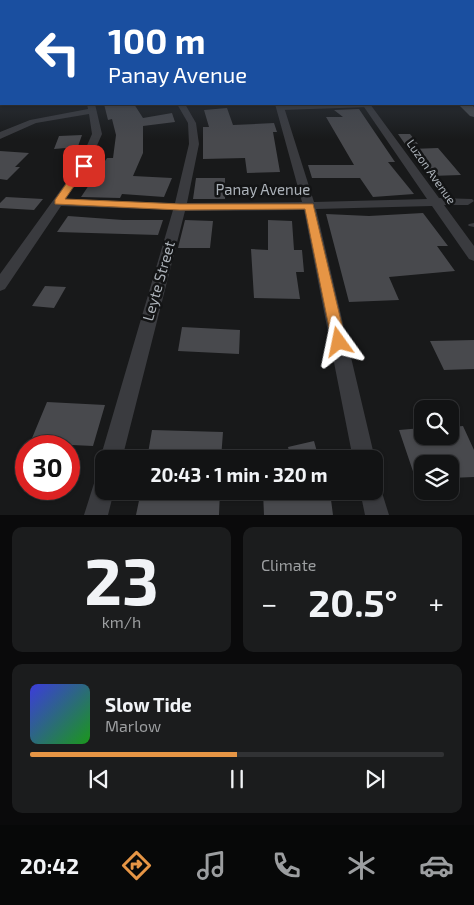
<!DOCTYPE html>
<meta charset="utf-8">
<style>
:root{--surface:#121314;--page:#1b1c1d;--text:#f1f3f6;--muted:#9c9ea0;--line:#313234;--accent:#e69545}
body{margin:0;font-family:"Exo 2",sans-serif;background:var(--page);color:var(--text);height:100vh;display:flex;flex-direction:column;font-size:19px;white-space:nowrap}
*{box-sizing:border-box;margin:0}
p{font-size:16px;color:var(--muted)}
.icon{flex:none;width:28px;height:28px;fill:none;stroke:currentColor;stroke-width:2;stroke-linecap:round;stroke-linejoin:round}
.map{position:relative;height:515px;overflow:hidden}
.panel{display:flex;flex-direction:column;gap:12px;padding:12px;background:#0a0a0b;flex:1}
.panel>*{flex:none}
.top-card{position:absolute;left:0px;top:0px;width:475px;height:105px;box-shadow:0 1px 4px #0004,0 0 0 1px var(--line);background:#1a4fa0;color:#fff;overflow:hidden}
.fabs{position:absolute;left:414px;top:400px;display:grid;gap:10px}
.fabs a{display:grid;place-items:center;width:45px;height:45px;border-radius:10px;background:var(--surface);box-shadow:0 1px 4px #0004,0 0 0 1px var(--line);font-size:25px}
.speed{position:absolute;left:15px;top:435px;display:flex;gap:10px;font-size:25px;font-weight:700;text-align:center}
.speed>*{display:grid;place-content:center;width:65px;height:65px;border-radius:50%;background:var(--surface);box-shadow:0 1px 4px #0004,0 0 0 1px var(--line);line-height:1}
.speed .limit{border:8px solid #d22;background:#fff;color:#111}
.pin{position:absolute;display:grid;place-items:center;width:42px;height:42px;color:#fff;margin:-21px;border-radius:10px;box-shadow:0 2px 8px #0006}
.me{position:absolute;width:55px;margin:-28px;rotate:348deg;stroke-linejoin:round;filter:drop-shadow(0 0 4px #0008)}
.turn{display:flex;align-items:center;gap:18px;height:105px;padding:0 25px;font-size:22px}
.turn .icon{width:65px;height:65px;stroke-width:2.5}
.turn b{display:block;font-size:35px;line-height:42px}
.big{font-size:38px;font-weight:700;line-height:1.1}
.panel .widget{flex:1;display:flex;flex-direction:column;justify-content:center;gap:8px;min-width:0;padding:0 18px;border-radius:10px;background:var(--page)}
.panel .dial{align-items:center;gap:0}
.dial b{font-size:65px;line-height:1}
.song{display:flex;align-items:center;gap:15px}
.cover{width:60px;height:60px;border-radius:8px;background:linear-gradient(135deg,hsl(240 70% 55%),hsl(120 70% 35%))}
.played{height:5px;border-radius:2px;background:linear-gradient(90deg,var(--accent) 50%,var(--line) 50%)}
.keys{display:flex;justify-content:space-around;direction:ltr}
.heat{display:flex;justify-content:space-between;align-items:center;font-size:28px;direction:ltr}
.panel .tiles{flex:1;display:grid;gap:12px;grid-template-columns:1fr 1fr}
.widget:last-child{grid-column:span 2}
.trip{position:absolute;left:95px;top:450px;width:288px;height:50px;border-radius:10px;background:var(--surface);box-shadow:0 1px 4px #0004,0 0 0 1px var(--line);font-weight:700;line-height:50px;text-align:center}
.tab-bar{display:flex;height:80px;justify-content:space-around;align-items:center;background:#070808;color:var(--muted)}
.tab-bar .icon{width:35px;height:35px}
.tab-bar .active{color:var(--accent)}
.tab-bar b{font-size:22px;color:var(--text)}
.map>svg:first-child{display:block}
</style>
<div class="map">
<svg width="474" height="515" viewBox="0 0 474 515">
<rect width="100%" height="100%" fill="#18191a"/>
<!-- building -->
<path fill="#48494d" d="M104,104H134L143,118L172,113L175,122L143,126V153L133,176L172,178L164,197L122,194L120,198L81,197L107,158H113L116,135L112,119L108,120Z
M227,108L233,125L274,123L277,132H273L280,172L247,173L245,158L203,159V127H209L204,110Z
M359,109L395,162H388L414,194L373,197L360,178H312L308,165H354L326,117H343L334,110Z
M398,134H410L418,144H405Z
M82,135L76,152L64,153L66,148L54,149L59,136Z
M438,148L450,162L461,175L430,176L411,149Z
M0,151L29,153L15,167H20L7,180L0,179Z
M196,178H225V199H193Z
M6,197L43,199L34,210L0,208V203Z
M423,213L448,246H437L455,271L389,277L399,300L349,302L326,214L369,216Z
M68,216L123,220H163L158,235L57,232Z
M185,220L213,221L210,248H178Z
M268,220L292,221L294,250H302L304,272H296L300,299L254,298L251,249L268,250Z
M45,286L66,287L54,308L32,306Z
M182,327L240,330L239,354L178,351Z
M474,340V369L444,370L430,341Z
M47,402L105,405L93,446L30,443Z
M463,426L474,450V477L450,478V464H422V495H421L399,430L422,428V436H450V427Z
M152,430L223,432L221,459H147Z
M314,441L319,459H291L288,447Z
M141,491H220L219,515H136Z
M263,492H330L333,515H264Z"/>
<g fill="none" stroke-linecap="round" stroke-linejoin="round">
<!-- service -->
<path fill="#3a3b3f" fill-rule="evenodd" d="M474,223V227L469,226L468,225L469,224Z"/>
<!-- pedestrian -->
<path fill="#3a3b3f" fill-rule="evenodd" d="M367,104L369,105V107L281,110L278,108L281,106Z"/>
<!-- minor -->
<path fill="#3a3b3f" fill-rule="evenodd" d="M87,104H95L102,134L88,166L66,199L175,203L189,144L188,123L177,104H185L196,123L199,144L187,203L302,202L275,104H283L314,202L427,199L362,104H370L439,198L472,199L474,201L468,205H444L474,246V261L469,259L432,206L316,209L375,459L374,461V459H353L304,210L185,211L122,459H104V466L100,459L173,210L61,206L5,289L0,291V274L78,166L92,134L89,114L36,123L0,139V132L30,120L88,109Z
M104,474V491H114L108,515H84L96,477Z
M374,481L379,483L389,515H365L360,491H374Z"/>
<!-- secondary -->
<path fill="#484b4f" fill-rule="evenodd" d="M458,104H471L474,107V117L470,116Z"/>
</g>
<!-- sky -->
<linearGradient id="sky" x2="0" y2="1"><stop stop-color="#0d0e0e"/><stop offset="0.47" stop-color="#373e49"/><stop offset="1" stop-color="#373e49" stop-opacity="0"/></linearGradient>
<rect width="474" height="139" fill="url(#sky)"/>
<!-- route -->
<path fill="#e69545" stroke="#96612d" d="M84,163L88,166L65,199L180,204H313L346,342L344,347L339,348L334,347L332,342L305,209L180,210L55,204V200L80,164Z"/>
<g text-anchor="middle" stroke-width="5" stroke-linejoin="round" paint-order="stroke">
<!-- far-street labels -->
<g font-size="12" fill="#acb2b9" stroke="#131415">
<text transform="translate(431 172) rotate(55)" y="4">Luzon Avenue</text>
</g>
<!-- street labels -->
<g font-size="15" fill="#acb2b9" stroke="#131415">
<text x="263" y="195">Panay Avenue</text>
<text transform="translate(159 281) rotate(-74)" y="5">Leyte Street</text>
</g>
</g>
</svg>
<div class="fabs">
<a><svg class="icon" aria-label="search" viewBox="0 0 24 24"><circle cx="10" cy="10" r="6"/><path d="M15 15l6 6"/></svg></a>
<a><svg class="icon" aria-label="layers" viewBox="0 0 24 24"><path d="M12 4l9 5-9 5-9-5zM3 14l9 5 9-5"/></svg></a>
</div>
<div class="speed"><div class="limit">30</div></div>
<div class="pin" style="left:84px;top:166px;background:#d93025"><svg class="icon" aria-label="arrive" viewBox="0 0 24 24"><path d="M6 21V4h12l-3 4 3 4H6"/></svg></div>
<svg class="me" style="left:339px;top:342px" viewBox="-20 -20 40 40"><path d="M0-17L14 15 0 8-14 15z" fill="#e69545" stroke="#fff" stroke-width="4"/></svg>
<div class="trip">20:43 · 1 min · 320 m</div>
<div class="top-card">
<div class="turn"><svg class="icon" aria-label="left" viewBox="0 0 24 24"><path d="M17 20v-9H6M10 6l-5 5 5 5"/></svg><div><b>100 m</b>Panay Avenue</div></div>
</div>
</div>
<section class="panel">
<div class="tiles">
<div class="widget dial"><b>23</b><p>km/h</p></div>
<div class="widget"><p>Climate</p>
<div class="heat"><a>−</a><b class="big">20.5°</b><a>+</a></div>
</div>
<div class="widget">
<div class="song"><i class="cover"></i><div><b>Slow Tide</b><p>Marlow</p></div></div>
<div class="played"></div>
<div class="keys"><svg class="icon" aria-label="previous" viewBox="0 0 24 24"><path d="M18 5L8 12l10 7zM5 5v14"/></svg><svg class="icon" aria-label="pause" viewBox="0 0 24 24"><path d="M8 5v14M16 5v14"/></svg><svg class="icon" aria-label="next" viewBox="0 0 24 24"><path d="M6 5l10 7-10 7zM19 5v14"/></svg></div>
</div>
</div>
</section>
<nav class="tab-bar">
<b>20:42</b>
<svg class="icon active" aria-label="directions" viewBox="0 0 24 24"><path d="M12 3l9 9-9 9-9-9zM9 14v-3h6M13 9l2 2-2 2"/></svg>
<svg class="icon" aria-label="music" viewBox="0 0 24 24"><path d="M9 18V5l10-2v13"/><circle cx="6" cy="18" r="3"/><circle cx="16" cy="16" r="3"/></svg>
<svg class="icon" aria-label="phone" viewBox="0 0 24 24"><path d="M5 4h4l2 5-3 2q2 4 5 5l2-3 5 2v4C11 20 4 13 5 4z"/></svg>
<svg class="icon" aria-label="climate" viewBox="0 0 24 24"><path d="M12 3v18M4 7l16 10M4 17L20 7"/></svg>
<svg class="icon" aria-label="car" viewBox="0 0 24 24"><path d="M5 17H2v-5l4-1 3-4h7l3 4 3 1v5h-3M9 17h6M6 11h13"/><circle cx="7" cy="17" r="2"/><circle cx="17" cy="17" r="2"/></svg>
</nav>
